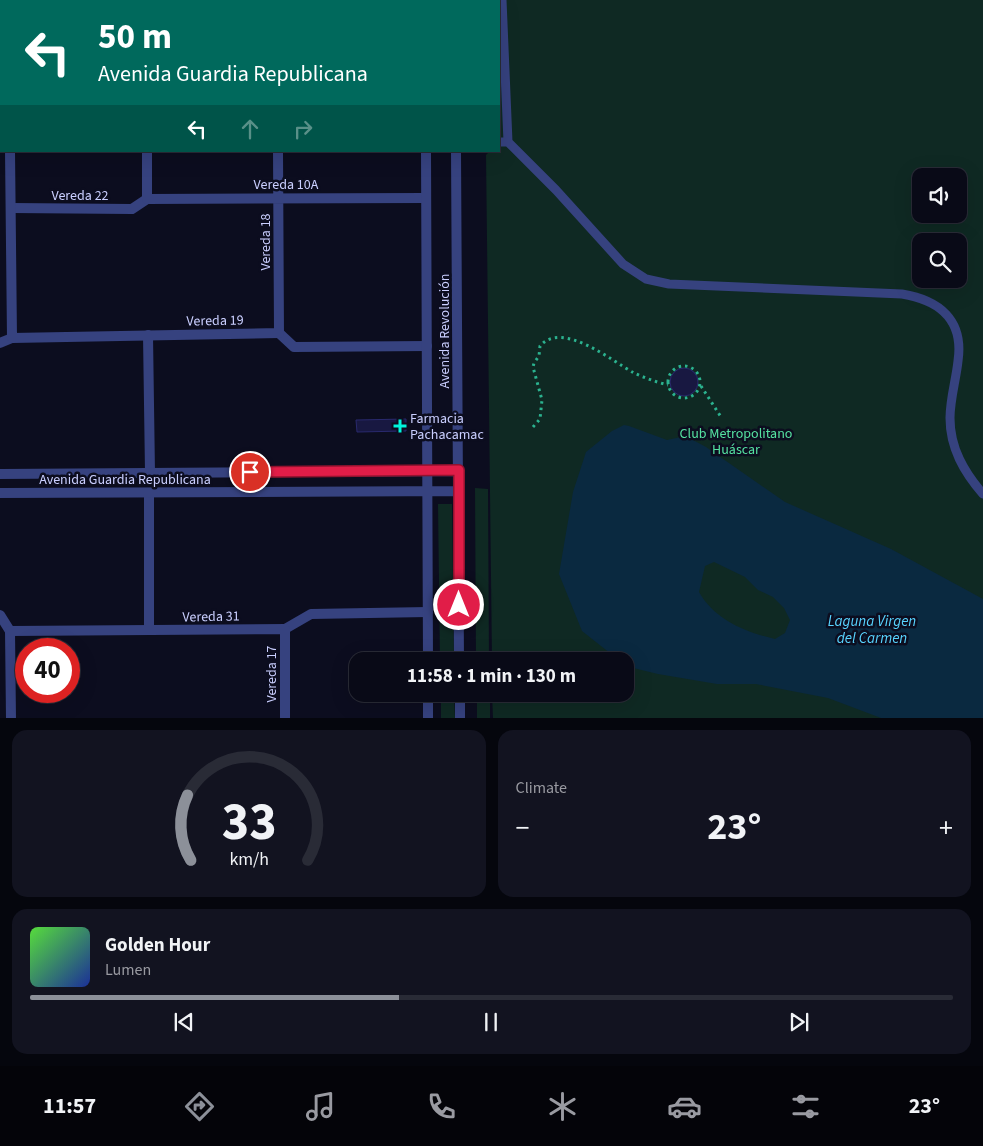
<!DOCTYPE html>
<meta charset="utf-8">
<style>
:root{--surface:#090a17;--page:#121320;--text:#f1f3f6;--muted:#999aa1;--line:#292b36;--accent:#8c9099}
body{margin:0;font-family:"Source Sans 3",sans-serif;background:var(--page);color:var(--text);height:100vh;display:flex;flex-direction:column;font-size:19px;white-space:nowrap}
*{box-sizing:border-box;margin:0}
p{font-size:16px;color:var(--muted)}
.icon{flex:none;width:28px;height:28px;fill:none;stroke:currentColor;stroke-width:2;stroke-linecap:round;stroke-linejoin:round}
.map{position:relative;height:718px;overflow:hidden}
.sheet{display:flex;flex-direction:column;gap:12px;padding:12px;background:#05060d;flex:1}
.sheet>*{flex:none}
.banner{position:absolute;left:0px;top:0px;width:500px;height:152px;box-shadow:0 5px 20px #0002,0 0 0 1px var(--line);background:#00695c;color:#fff;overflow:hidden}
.controls{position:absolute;left:912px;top:168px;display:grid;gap:10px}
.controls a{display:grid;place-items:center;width:55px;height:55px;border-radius:10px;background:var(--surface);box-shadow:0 5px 20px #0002,0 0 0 1px var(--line);font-size:25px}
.speed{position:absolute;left:15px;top:638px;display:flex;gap:10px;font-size:25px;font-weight:700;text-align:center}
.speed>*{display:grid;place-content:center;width:65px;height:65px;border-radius:50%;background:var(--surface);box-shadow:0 5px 20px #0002,0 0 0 1px var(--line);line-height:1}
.speed .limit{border:8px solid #d22;background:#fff;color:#111}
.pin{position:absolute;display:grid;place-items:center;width:42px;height:42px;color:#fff;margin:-21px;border:2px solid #fff;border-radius:50%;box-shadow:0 1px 5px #0007}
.me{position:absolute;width:55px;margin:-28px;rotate:0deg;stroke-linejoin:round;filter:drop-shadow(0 0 4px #0008)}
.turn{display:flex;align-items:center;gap:18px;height:105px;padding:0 15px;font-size:22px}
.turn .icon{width:65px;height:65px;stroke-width:2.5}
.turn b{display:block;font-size:35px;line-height:42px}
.lanes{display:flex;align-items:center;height:48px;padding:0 15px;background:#0003;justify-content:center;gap:25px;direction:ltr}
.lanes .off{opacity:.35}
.big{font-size:38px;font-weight:700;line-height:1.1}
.sheet .widget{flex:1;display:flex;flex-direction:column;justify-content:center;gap:8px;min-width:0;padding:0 18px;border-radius:15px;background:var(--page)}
.sheet .dial{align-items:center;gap:0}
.dial svg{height:130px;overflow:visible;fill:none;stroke:var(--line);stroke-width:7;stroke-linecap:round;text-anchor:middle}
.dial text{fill:var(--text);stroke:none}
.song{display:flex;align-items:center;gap:15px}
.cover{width:60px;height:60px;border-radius:8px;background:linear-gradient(135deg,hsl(110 70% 55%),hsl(230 70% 35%))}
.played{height:5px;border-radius:2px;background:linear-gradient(90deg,var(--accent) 40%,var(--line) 40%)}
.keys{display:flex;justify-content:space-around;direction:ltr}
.heat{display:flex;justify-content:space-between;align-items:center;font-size:28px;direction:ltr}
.sheet .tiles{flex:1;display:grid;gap:12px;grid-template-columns:1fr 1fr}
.widget:last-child{grid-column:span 2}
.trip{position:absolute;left:349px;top:652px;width:285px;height:50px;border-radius:15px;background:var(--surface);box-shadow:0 5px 20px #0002,0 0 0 1px var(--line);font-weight:700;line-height:50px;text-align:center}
.tabs{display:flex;height:80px;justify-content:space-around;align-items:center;background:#040409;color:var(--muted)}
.tabs .icon{width:35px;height:35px}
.tabs .on{color:var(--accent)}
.tabs b{font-size:22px;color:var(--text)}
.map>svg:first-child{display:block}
</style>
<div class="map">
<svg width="983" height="719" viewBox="0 0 983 719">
<rect width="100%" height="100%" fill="#0c0d1f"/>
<!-- green -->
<path fill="#0f2923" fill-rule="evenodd" d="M484,0H983V718H493L492,694H625V661H492L486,155L490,151H499V1ZM921,176H959V214H921ZM921,241H959V279H921Z
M475,488L488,489L489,661H476Z
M438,504H452L454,661H440Z
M441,694H454L455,718H441Z
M477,694H490V718H477Z"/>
<!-- water -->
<path fill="#0a2940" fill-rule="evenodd" d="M624,425L629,426L667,440L681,437L691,439L706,447L785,502L891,549L983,599V718H881L828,698L756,684H717L658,674L625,666V661H620L582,631L559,574L573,492L586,452L612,431ZM714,562L745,577L758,590L773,597L784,608L790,620L785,633L775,639C745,632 715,620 699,592L705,566Z"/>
<!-- building -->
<path fill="#181841" stroke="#29296d" d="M670 382a14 14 0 1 1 28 0a14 14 0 1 1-28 0Z
M406,419V431L357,432L356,420Z"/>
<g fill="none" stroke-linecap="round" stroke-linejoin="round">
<!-- path -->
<path stroke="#2bb28f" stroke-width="3" stroke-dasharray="2.5 4" stroke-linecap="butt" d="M668 382a16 16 0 1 1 32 0a16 16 0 1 1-32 0Z
M701,386L721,417
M533,427L540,419L542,400L533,367L534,363L539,356L540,346C562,320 612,361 634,373C645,378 656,382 668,385"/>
<!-- service -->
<path stroke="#36427f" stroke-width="9" d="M502,0L508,142
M499,142H508L556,190L623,264L646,279L669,284L902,294C939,300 964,320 958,361C956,380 950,399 950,418C950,448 964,472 983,494"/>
<!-- pedestrian -->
<path stroke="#36427f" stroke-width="10" d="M11,208L132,209L147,199
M279,333L294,347L427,346
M148,335L150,473
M0,343L12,338
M0,615L10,631
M285,629L311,614L428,612
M149,630V493"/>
<!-- minor -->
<path stroke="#36427f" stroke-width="10" d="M8,0V1
M146,0V1
M277,0V1
M10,151L12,338L279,333L278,151
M147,151V199L426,198
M11,719L10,631L285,629V719"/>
<!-- tertiary -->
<path stroke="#36427f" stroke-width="10" d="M424,0V1
M455,0V1
M426,151L428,661
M456,151L459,661
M0,474L459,471
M0,493L459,491
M428,694V719
M460,694V719"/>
</g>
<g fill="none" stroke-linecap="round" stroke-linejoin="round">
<!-- route casing -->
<g stroke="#92132f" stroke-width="12">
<path id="route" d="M250,472L459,470V605"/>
</g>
<!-- route -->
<use href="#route" stroke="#e11d48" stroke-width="9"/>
</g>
<!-- markers -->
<path fill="#00f5dc" stroke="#0c0d1f" stroke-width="2" d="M397.5 418.5h5v5h5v5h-5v5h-5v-5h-5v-5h5z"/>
<g text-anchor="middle" stroke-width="5" stroke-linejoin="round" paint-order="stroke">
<!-- street labels -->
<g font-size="14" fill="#cacfff" stroke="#0c0d1f">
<text x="286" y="189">Vereda 10A</text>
<text x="80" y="200">Vereda 22</text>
<text transform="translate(265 242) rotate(-90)" y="5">Vereda 18</text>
<text transform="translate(215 320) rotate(-1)" y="5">Vereda 19</text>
<text transform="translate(444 331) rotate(-90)" y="5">Avenida Revolución</text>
<text x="125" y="484">Avenida Guardia Republicana</text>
<text transform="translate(211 616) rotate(-1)" y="5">Vereda 31</text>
<text transform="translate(271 674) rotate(-90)" y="5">Vereda 17</text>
</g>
<!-- poi labels -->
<g font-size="14" fill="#cacfff" stroke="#0c0d1f" text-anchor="start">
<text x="410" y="423">Farmacia<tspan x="410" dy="16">Pachacamac</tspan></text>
</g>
<!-- park labels -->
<g font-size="14" fill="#55e1a1" stroke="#0c0d1f">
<text x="736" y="438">Club Metropolitano<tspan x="736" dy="16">Huáscar</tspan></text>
</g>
<!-- water labels -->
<g font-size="15" font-style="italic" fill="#58d4ff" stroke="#0c0d1f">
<text x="872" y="626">Laguna Virgen<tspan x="872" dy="17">del Carmen</tspan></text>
</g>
</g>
</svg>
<div class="controls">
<a><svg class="icon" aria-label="sound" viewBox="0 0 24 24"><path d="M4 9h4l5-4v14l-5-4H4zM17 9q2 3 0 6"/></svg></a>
<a><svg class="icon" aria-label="search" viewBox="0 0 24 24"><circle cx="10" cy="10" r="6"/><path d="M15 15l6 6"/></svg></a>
</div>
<div class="speed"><div class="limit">40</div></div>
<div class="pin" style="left:250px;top:472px;background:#d93025"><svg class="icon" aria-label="arrive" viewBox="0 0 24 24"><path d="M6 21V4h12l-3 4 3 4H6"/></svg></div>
<svg class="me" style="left:459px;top:605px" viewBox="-20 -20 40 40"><circle r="17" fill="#e11d48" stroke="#fff" stroke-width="3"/><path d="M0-11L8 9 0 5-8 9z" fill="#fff"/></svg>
<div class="trip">11:58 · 1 min · 130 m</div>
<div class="banner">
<div class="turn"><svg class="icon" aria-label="left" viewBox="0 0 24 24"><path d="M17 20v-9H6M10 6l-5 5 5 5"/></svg><div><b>50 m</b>Avenida Guardia Republicana</div></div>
<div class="lanes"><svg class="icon" aria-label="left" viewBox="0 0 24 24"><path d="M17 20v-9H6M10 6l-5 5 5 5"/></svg><svg class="icon off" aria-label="ahead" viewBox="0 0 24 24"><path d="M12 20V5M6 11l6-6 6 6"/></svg><svg class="icon off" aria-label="right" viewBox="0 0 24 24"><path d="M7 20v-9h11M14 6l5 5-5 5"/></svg></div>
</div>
</div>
<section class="sheet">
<div class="tiles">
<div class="widget dial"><svg viewBox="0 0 100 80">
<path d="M14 69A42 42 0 1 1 86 69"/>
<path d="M14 69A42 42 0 0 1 12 29" stroke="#8c9099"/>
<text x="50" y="56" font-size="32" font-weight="700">33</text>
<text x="50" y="72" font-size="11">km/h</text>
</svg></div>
<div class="widget"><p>Climate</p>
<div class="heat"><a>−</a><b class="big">23°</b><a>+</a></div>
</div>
<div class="widget">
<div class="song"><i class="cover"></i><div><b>Golden Hour</b><p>Lumen</p></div></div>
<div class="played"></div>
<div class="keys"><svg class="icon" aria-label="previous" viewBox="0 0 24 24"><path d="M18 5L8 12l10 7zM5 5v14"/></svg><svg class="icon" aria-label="pause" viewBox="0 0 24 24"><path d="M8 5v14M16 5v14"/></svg><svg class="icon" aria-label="next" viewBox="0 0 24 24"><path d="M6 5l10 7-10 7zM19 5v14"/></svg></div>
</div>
</div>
</section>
<nav class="tabs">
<b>11:57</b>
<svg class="icon on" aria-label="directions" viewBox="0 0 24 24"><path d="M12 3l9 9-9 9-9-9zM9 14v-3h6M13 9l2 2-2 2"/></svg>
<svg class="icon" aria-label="music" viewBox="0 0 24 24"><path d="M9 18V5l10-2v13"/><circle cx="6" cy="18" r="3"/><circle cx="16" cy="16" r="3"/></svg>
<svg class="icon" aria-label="phone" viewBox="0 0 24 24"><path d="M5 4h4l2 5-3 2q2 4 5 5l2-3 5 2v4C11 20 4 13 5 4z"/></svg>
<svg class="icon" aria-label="climate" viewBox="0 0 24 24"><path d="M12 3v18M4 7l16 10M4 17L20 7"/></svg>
<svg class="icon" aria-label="car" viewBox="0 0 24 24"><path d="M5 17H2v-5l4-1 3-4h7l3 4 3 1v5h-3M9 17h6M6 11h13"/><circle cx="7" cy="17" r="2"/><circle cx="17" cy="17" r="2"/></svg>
<svg class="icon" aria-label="filters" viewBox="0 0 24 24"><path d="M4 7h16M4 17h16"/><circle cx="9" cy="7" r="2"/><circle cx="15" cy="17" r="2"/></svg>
<b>23°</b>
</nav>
